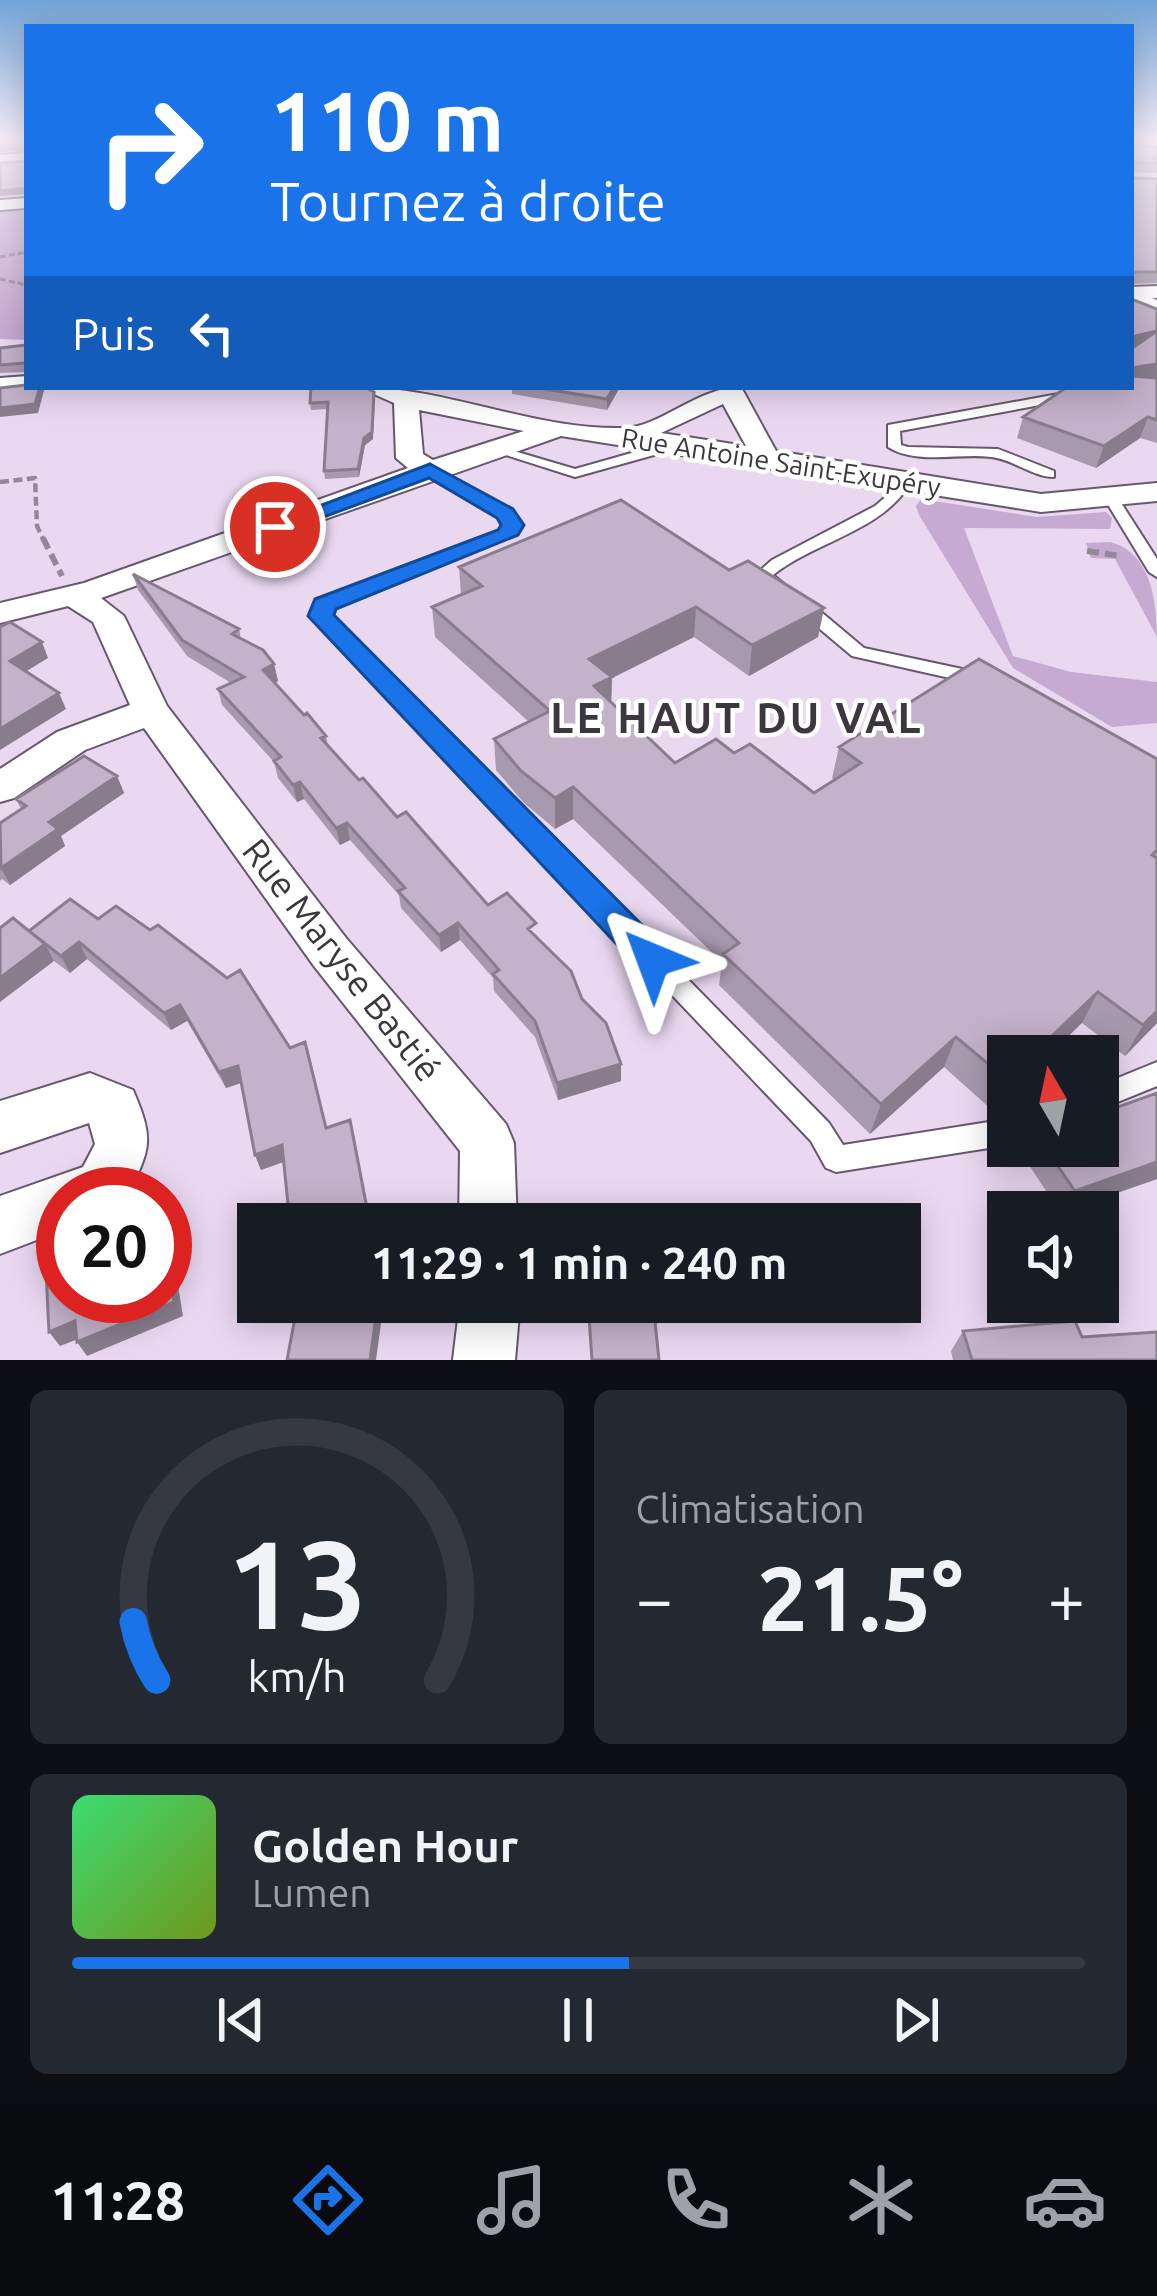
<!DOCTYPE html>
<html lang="fr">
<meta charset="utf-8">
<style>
:root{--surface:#171b24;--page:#242831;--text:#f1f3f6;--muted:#9ea1a6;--line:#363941;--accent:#1a73e8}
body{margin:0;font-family:Ubuntu,sans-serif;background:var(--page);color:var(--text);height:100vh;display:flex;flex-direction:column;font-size:45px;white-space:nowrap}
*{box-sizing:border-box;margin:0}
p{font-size:39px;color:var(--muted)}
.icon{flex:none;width:66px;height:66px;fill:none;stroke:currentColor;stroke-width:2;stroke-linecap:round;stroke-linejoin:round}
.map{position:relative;height:1360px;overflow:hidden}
.sheet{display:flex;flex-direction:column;gap:30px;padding:30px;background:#0d0f14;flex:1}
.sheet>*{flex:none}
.top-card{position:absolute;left:24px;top:24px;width:1110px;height:366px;border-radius:0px;box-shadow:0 6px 30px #0003;background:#1a73e8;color:#fff;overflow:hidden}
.needle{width:78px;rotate:351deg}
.buttons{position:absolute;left:987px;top:1035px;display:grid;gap:24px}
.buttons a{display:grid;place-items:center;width:132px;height:132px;border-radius:0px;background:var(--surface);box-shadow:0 6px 30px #0003;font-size:60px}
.speed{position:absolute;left:36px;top:1167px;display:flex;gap:24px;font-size:60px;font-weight:700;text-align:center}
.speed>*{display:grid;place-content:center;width:156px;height:156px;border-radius:50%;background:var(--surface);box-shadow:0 6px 30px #0003;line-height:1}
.speed .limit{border:18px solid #d22;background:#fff;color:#111}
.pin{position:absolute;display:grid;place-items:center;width:102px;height:102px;color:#fff;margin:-51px;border:6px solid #fff;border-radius:50%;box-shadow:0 3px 12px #0007}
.me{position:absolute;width:132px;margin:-66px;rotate:316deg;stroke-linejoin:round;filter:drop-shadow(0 0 9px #0008)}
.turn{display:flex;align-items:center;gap:42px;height:252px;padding:0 48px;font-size:54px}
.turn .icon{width:156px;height:156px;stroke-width:2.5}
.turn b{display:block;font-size:84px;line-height:102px}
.then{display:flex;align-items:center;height:114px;padding:0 48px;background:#0003;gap:24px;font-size:45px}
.big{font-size:90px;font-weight:600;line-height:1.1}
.sheet .tile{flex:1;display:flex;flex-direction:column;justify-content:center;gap:18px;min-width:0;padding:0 42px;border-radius:18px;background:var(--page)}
.sheet .dial{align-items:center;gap:0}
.dial svg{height:312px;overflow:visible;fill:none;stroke:var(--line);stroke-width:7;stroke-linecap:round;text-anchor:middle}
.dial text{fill:var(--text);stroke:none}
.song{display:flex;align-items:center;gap:36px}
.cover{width:144px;height:144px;border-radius:18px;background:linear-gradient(135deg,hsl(140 70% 55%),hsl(80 70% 35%))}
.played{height:12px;border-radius:6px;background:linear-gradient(90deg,var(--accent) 55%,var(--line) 55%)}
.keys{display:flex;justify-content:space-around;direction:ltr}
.heat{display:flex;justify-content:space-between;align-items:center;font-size:66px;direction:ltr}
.sheet .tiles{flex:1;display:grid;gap:30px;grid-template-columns:1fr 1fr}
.tile:last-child{grid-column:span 2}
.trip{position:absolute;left:237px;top:1203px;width:684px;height:120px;border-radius:0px;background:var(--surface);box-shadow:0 6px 30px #0003;font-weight:600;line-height:120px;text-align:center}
.dock{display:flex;height:192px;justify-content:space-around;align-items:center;background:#090b0e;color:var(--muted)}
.dock .icon{width:84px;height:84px}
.dock .current{color:var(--accent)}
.dock b{font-size:54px;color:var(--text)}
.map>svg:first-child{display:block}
</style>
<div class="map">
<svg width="1157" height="1360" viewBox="0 0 1157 1360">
<rect width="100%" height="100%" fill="#ead8f1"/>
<!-- green -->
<path fill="#c7aad2" d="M27,205V340L0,339V208Z
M921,499L1037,517L1106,512L1112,518L1110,529L964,528L1013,656L1071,672L1157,682V723L1112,727L1013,668L919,515L916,506Z
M1110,542C1151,552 1157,602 1157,637L1115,559L1091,558L1086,543Z"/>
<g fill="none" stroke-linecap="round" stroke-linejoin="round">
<!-- service casing -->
<g stroke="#68586d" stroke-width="4">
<path id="service" d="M1069,392L1073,393V399L900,431L901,445L908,447L998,449L1054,471V477C1032,477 1013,459 991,457C959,453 916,465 888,447V425Z
M674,441L679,442V448L575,477L487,449L494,445L575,469Z
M430,466L510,511L520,525L515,535L332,607L330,615L829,1123L843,1145L1008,1119V1145L836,1172L826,1168L811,1141L315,620L313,616L318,600L501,532L505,525L500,517L425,473V467Z
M903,480L910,484C880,532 816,541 773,575L784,584L782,587H770L755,575L772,560L875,506L889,494L898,481Z
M1111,494L1116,495L1157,559V577L1149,572L1104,498Z
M802,600L808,601L864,648L981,673L990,679L981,685L852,656L796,609L794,605Z
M1157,1062V1086L1098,1110V1086Z"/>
</g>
<!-- minor casing -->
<g stroke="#68586d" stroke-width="4">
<path id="minor" d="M27,153V163L0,165V155Z
M27,198V208L0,210V200Z
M1157,286V298L1131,299V287Z
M27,376V387L36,388L0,392V378Z
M358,387C446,387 533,430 623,428C660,428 697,387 741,387L776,451L1041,494L1157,483V501L1041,512L561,436L101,598L124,616L167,706L346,938L506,1124L514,1143L517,1224H459L460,1151L314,966L144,728L85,750L14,798L0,802V769L57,732L130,705L93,622L68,606L0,623V603L84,583L408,468L396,458L394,403ZM723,404L746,446L661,433ZM419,410L524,431L433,460L423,454Z
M90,1073L133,1090C154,1139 151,1148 128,1194H63V1230L0,1254V1196L83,1167L95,1144L89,1123L0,1153V1101Z
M460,1302H520L515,1360H453Z"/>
</g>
<!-- tertiary casing -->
<g stroke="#68586d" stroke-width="5">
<path id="tertiary" d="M1131,290L1157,300V318L1131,308Z"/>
</g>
<!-- path-far2 -->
<path stroke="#938798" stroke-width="3" stroke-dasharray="6 3" stroke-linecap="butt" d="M0,257L27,252
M0,279L27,285"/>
<!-- path-far1 -->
<path stroke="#938798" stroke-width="4.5" stroke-dasharray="9 4.5" stroke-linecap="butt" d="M0,482L35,478L37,526L44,541"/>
<!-- path -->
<path stroke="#938798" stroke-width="6" stroke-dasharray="12 6" stroke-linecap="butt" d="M43,538L62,576
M1087,551L1121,556"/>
<!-- service -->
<use href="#service" fill="#fff" fill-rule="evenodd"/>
<!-- minor -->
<use href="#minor" fill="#fff" fill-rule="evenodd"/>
<!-- tertiary -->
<use href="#tertiary" fill="#fff" fill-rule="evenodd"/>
</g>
<!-- wall -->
<path fill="#a999ae" d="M1131,145L1157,147V173L1131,172Z
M1131,178L1157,179V283L1131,284V299L1157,309V377L1151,378H1157V443L1140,438L1096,468L1017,438L1023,417L1131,387Z
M27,345V372L0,373V348Z
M512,387H620L607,410L512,394Z
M375,399L373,439L365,445L359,477L325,479L324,471L328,409L311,410L310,403Z
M459,567L729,570L824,608L818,637L749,676L694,637L612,678L611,702L675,763L734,753L814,793L835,780L832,778L839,747L1157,759V1023L1125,1056L1082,1023L1008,1056V1094L992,1110L944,1067L870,1134L719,985L722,962L573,819L555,829L523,802L496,770L494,739L529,722L435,637L432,607L461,595Z
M133,574L239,629L241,639L274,664L278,681L275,683L304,715L326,736L328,746L359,780L488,905L536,937L582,999L621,1064V1081L558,1100L535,1037L494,991L493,978L460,940L441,952L401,908L399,895L350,840L340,845L304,799L297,802L278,778L274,762L222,705L218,689L231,683L187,656L138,590Z
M117,776L124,793L61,836L65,846L10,885L2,879L0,881V823L21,809L16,799Z
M70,899L326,1128L354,1135L371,1224H290L284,1162L261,1170L255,1155L241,1083L226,1088L187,1021L171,1030L87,959L70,973L54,961L29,931Z
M1157,1093V1179L1064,1212H1060L1025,1159L1031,1146H1098Z
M963,1331L1082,1337L1157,1360H953L951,1351Z"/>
<!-- shaded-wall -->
<path fill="#897d8d" d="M27,145V150L0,152V146Z
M27,188V194L0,196V191Z
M1157,331L1131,348V337Z
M1157,364V377L1131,381V368Z
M40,387H45L38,413L0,417V408Z
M614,387H620L607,410V399Z
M374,392L373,439L365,445L359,477L358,469Z
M1148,417L1140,438L1096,468L1104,446Z
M696,607L694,637L612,678L611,708L594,717L589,659Z
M824,608L818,637L749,676L752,645Z
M42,642L48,658L17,677L10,661Z
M274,664L278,681L267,686L263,670Z
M59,693L66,709L0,750V729Z
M117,776L124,793L61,836L65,846L10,885L1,868L49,822Z
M300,782L304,799L297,802L293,785Z
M573,787V819L555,829V798Z
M347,823L350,840L340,845L336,828Z
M458,923L460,940L441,952L439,935Z
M79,942L87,959L70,973L61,956Z
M45,944L54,961L0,1002V978Z
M1098,992L1082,1023L1048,1056H1031Z
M180,1005L187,1021L171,1030L164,1013Z
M1157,1011V1023L1125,1056L1143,1025Z
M956,1037L944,1067L870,1134L881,1104Z
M621,1064V1081L558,1100L557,1083Z
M238,1066L244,1082L226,1088L219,1072Z
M1008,1077V1094L992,1110L1006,1079Z
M282,1145L288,1160L261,1170L255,1155Z
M1157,1162V1179L1061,1212L1075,1191Z
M165,1231L171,1243L183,1316L87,1356L77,1342L165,1240Z
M378,1302H384L376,1360H370Z
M75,1321L86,1336L60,1346L49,1332Z"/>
<!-- building -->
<path fill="#c4b2ca" stroke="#897d8d" stroke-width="3" d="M0,140H27V145L0,146Z
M1131,145L1157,147V157H1152L1157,159V163L1131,162Z
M27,161V188L0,191V163Z
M1131,178L1157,179V272H1131V299L1157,309V331L1131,337Z
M1157,331V364L1131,368V349Z
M27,345V367L24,363L0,365V348Z
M1132,376L1157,378V420L1148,417L1104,446L1023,417L1067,387H1131Z
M27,385V387H40L35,404L0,408V388Z
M311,387H365L374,392L372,432L364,438L358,469L324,471L328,402L310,403Z
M533,387H614L607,399Z
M621,500L729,570L748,561L824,608L752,645L696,607L589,659L612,677L594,686L675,763L716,739L734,753L750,744L814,793L861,763L839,747L979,659L1157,759V850L1152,855L1157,858V1011L1143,1025L1098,992L1031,1056H1008V1077L1006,1079L956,1037L881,1104L723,954L739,943L573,787L555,798L521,771L494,739L550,711L432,607L482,586L459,567Z
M133,574L239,629L232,634L263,650L274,664L263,670L304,715L307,713L326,736L321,738L359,780L363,778L397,817L406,812L488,905L507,893L536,923L528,929L571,971L582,999L606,1023L621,1064L557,1083L535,1021L493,974L499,970L458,923L439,935L398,891L405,888L347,823L336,828L300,782L293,785L274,761L281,757L218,689L244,677L182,640Z
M10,622L42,642L10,661L59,693L0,729V627Z
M84,756L117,776L49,822L58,829L1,868L0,823L26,806L16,799Z
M70,899L98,919L116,906L150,930L158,925L227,978L240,970L290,1048L305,1042L326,1128L350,1120L370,1224H290L282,1145L255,1155L238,1066L219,1072L180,1005L164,1013L79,942L61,956L29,931Z
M13,918L45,944L0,978V928Z
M1157,1093V1162L1075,1191L1044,1146H1098V1114Z
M165,1240L174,1302L77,1342L75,1321L49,1332L46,1271L63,1264V1296H165Z
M298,1302H378L370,1360H287Z
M588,1302H653L659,1360H592Z
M1075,1321L1082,1337L1157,1332V1360H972L963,1331Z"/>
<!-- sky -->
<linearGradient id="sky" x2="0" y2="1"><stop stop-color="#72a4d8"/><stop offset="0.42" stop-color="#f6edf9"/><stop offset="1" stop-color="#f6edf9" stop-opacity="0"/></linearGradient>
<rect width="1157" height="330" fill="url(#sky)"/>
<!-- route -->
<path fill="#1a73e8" stroke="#114b97" stroke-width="3" d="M430,464L513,509L524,525L518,535L336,609L334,615L666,949L671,960L666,970L653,975L641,970L308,616L315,599L498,530L501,525L497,518L429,478L283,532H267L264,527Z"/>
<g text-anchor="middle" stroke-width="9" stroke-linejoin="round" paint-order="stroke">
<!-- far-street labels -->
<g font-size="27" fill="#3d3640" stroke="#fff">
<text transform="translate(781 463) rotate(9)" y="9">Rue Antoine Saint-Exupéry</text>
</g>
<!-- near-street labels -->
<g font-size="36" fill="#3d3640" stroke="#fff">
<text transform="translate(342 960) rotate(52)" y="13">Rue Maryse Bastié</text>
</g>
<!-- district labels -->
<g font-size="42" font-weight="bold" letter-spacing="3" fill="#3d3640" stroke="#fff">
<text x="737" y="733">LE HAUT DU VAL</text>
</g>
</g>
</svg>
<div class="buttons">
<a><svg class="needle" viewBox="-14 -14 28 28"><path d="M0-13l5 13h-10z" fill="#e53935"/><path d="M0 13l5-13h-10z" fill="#9ea1a6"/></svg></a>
<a><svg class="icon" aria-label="sound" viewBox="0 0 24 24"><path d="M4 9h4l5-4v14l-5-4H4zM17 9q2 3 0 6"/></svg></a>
</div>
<div class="speed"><div class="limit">20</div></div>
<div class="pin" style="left:275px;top:527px;background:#d93025"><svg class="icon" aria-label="arrive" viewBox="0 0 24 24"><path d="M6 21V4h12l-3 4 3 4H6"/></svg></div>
<svg class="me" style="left:653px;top:960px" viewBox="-20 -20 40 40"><path d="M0-17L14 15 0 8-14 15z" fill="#1a73e8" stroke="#fff" stroke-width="4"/></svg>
<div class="trip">11:29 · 1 min · 240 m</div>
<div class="top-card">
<div class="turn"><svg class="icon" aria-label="right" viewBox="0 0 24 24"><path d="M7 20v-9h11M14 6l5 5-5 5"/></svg><div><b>110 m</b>Tournez à droite</div></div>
<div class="then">Puis<svg class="icon" aria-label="left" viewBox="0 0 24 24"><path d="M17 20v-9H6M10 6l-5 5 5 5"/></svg></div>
</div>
</div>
<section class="sheet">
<div class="tiles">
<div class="tile dial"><svg viewBox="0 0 100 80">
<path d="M14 69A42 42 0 1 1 86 69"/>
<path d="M14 69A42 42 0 0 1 8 54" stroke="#1a73e8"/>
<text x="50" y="56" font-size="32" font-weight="700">13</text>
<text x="50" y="72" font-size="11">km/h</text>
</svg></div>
<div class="tile"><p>Climatisation</p>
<div class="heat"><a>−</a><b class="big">21.5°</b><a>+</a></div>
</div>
<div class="tile">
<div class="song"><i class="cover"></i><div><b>Golden Hour</b><p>Lumen</p></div></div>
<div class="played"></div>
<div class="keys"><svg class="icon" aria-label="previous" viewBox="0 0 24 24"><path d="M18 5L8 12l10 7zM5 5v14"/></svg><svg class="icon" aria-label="pause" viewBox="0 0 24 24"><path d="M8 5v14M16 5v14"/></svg><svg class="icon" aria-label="next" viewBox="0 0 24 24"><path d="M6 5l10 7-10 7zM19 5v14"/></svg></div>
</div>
</div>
</section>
<nav class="dock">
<b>11:28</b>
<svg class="icon current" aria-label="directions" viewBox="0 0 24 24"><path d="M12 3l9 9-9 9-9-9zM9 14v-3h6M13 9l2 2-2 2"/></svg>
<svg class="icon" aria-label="music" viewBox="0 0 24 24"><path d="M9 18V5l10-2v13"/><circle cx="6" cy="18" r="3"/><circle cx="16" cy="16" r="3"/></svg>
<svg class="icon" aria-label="phone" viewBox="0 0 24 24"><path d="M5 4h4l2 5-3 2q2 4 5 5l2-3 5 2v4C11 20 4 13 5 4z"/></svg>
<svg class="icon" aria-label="climate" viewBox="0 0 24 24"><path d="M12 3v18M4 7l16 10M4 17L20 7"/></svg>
<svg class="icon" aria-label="car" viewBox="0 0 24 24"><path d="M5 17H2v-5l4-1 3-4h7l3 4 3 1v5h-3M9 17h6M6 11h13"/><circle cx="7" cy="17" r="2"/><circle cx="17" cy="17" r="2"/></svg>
</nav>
